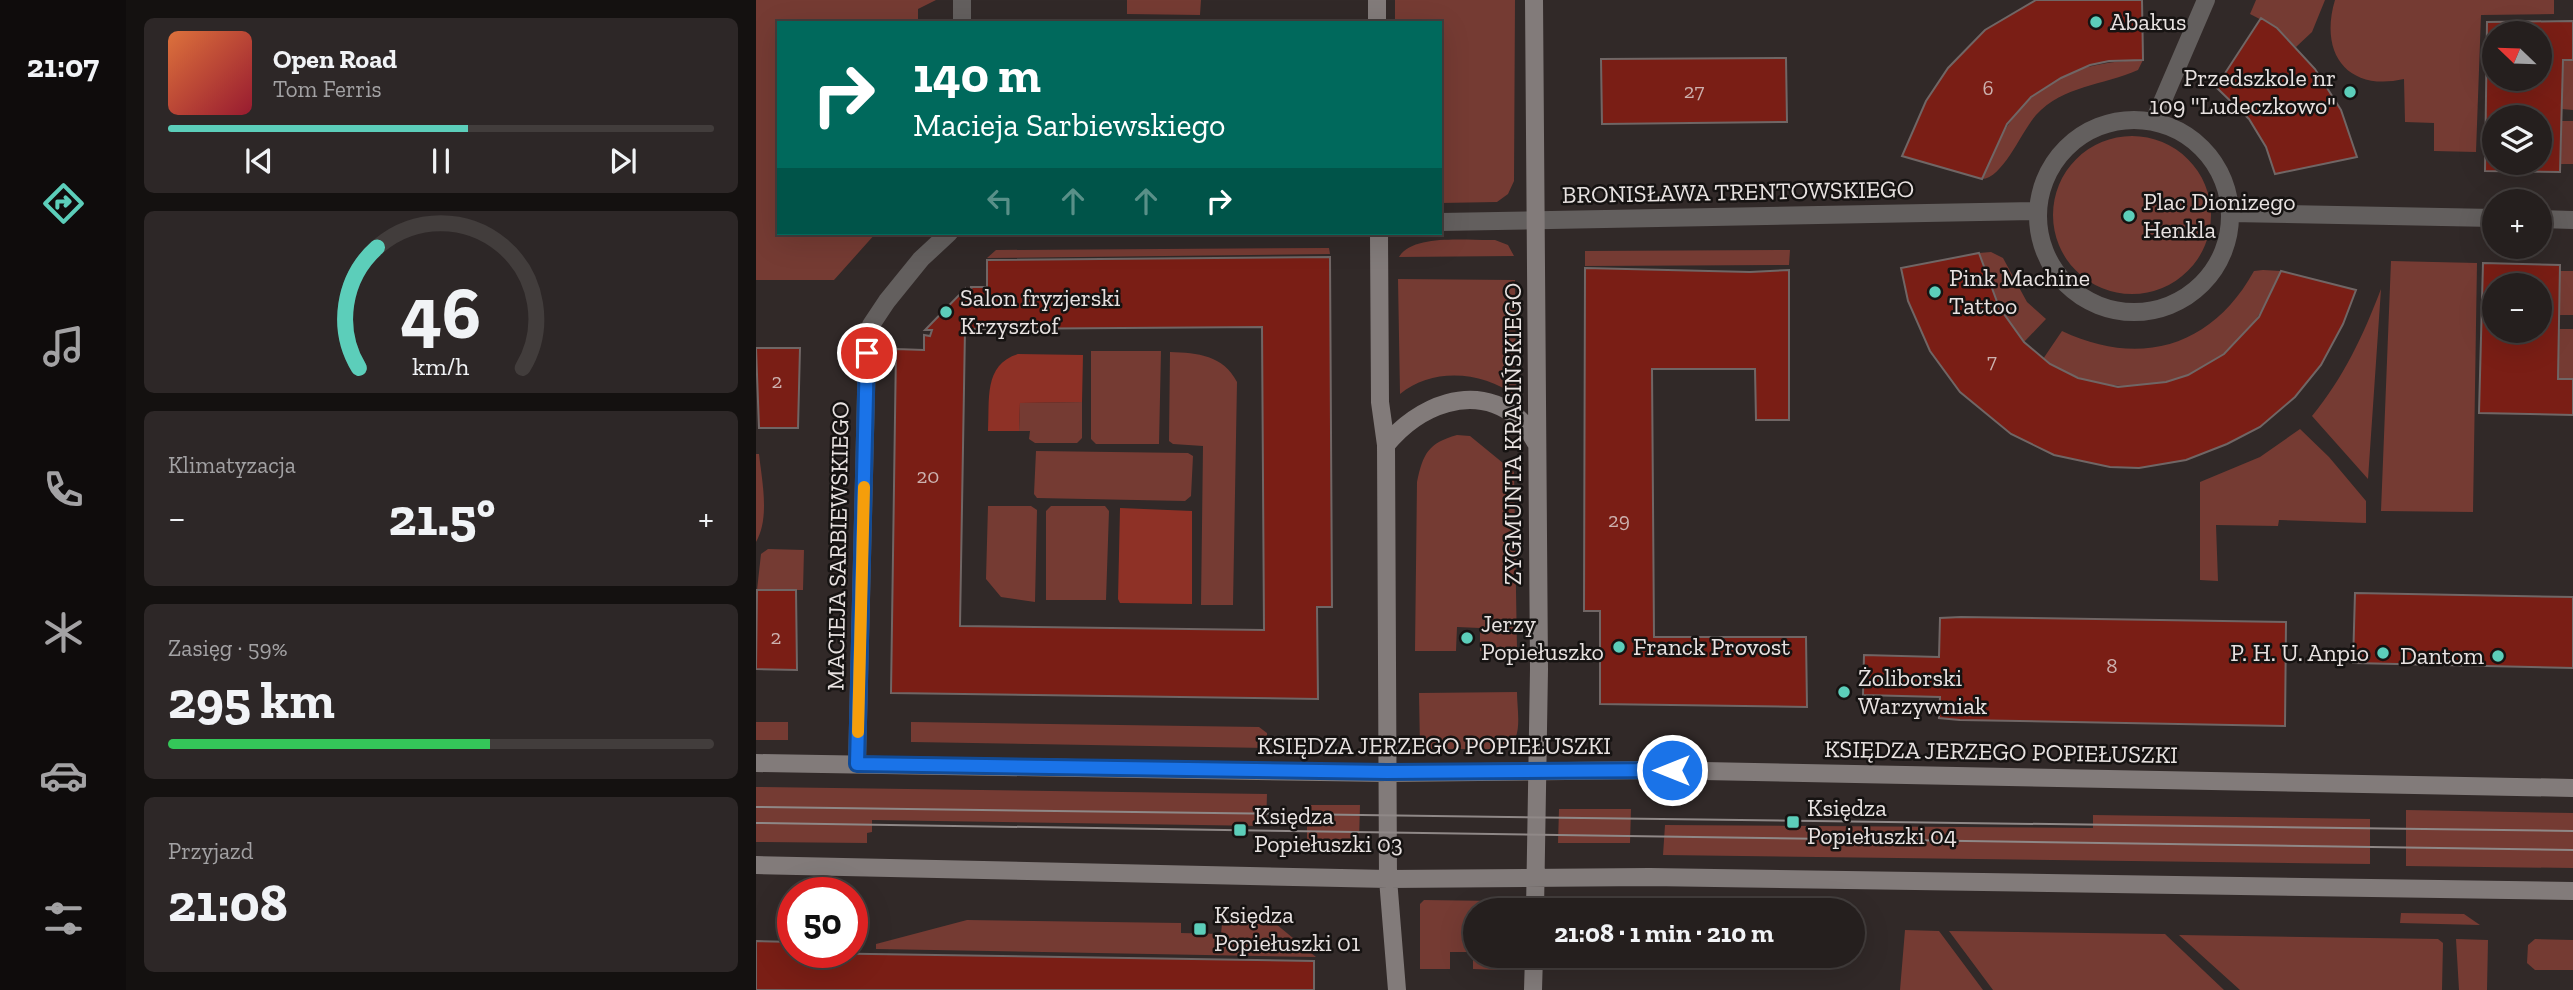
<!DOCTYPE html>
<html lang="pl">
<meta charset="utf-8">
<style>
:root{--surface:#251f1e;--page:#2d2727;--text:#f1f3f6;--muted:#a3a2a4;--line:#423d3c;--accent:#5cceba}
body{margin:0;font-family:"Zilla Slab",serif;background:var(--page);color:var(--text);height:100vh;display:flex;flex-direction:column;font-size:26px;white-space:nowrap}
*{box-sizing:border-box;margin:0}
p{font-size:23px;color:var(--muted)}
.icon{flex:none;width:38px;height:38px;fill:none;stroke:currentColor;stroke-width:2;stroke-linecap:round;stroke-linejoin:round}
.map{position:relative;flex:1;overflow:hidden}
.side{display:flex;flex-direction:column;gap:18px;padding:18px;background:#141110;width:630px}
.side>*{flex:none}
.top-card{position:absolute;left:21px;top:21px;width:665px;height:214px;border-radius:0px;box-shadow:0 7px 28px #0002,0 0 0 2px var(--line);background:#00695c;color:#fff;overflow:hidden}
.needle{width:46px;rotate:293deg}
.fabs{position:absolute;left:1726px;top:21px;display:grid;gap:14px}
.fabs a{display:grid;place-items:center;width:70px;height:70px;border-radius:50%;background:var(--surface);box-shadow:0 7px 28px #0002,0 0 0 2px var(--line);font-size:35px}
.speed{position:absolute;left:21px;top:877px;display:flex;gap:14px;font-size:35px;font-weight:700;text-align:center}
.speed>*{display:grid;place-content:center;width:91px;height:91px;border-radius:50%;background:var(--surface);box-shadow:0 7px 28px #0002,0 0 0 2px var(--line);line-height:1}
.speed .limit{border:10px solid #d22;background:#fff;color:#111}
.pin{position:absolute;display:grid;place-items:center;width:60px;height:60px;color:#fff;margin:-30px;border:4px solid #fff;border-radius:50%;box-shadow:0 2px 7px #0007}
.me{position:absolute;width:77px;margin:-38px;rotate:270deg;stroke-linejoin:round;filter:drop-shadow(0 0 5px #0008)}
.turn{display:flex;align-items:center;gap:24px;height:147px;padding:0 21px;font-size:32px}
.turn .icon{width:91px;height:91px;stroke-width:2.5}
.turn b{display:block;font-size:49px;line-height:60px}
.lanes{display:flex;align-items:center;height:66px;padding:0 21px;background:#0003;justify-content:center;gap:35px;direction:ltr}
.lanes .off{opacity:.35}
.big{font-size:52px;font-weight:700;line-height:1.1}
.side .tile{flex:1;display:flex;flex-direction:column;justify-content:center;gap:10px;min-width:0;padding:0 24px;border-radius:10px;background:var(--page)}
.side .dial{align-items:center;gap:0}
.dial svg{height:182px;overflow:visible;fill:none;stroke:var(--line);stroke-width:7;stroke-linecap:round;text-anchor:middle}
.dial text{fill:var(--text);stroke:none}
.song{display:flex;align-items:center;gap:21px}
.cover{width:84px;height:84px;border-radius:10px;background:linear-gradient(135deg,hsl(20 70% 55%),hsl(350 70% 35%))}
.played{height:7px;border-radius:4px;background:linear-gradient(90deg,var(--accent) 55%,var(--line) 55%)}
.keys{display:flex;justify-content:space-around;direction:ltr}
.heat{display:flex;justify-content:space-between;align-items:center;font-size:38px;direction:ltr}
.charge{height:10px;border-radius:5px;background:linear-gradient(90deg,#34c759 59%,var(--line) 0)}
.trip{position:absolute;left:707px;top:898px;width:402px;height:70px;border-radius:35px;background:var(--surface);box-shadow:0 7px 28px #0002,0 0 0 2px var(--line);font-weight:700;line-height:70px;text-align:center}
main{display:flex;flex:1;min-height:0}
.tab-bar{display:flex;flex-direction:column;width:126px;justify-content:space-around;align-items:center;background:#0f0c0c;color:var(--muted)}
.tab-bar .icon{width:49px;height:49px}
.tab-bar .selected{color:var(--accent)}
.tab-bar b{font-size:32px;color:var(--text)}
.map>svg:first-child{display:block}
</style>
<main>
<nav class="tab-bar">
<b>21:07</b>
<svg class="icon selected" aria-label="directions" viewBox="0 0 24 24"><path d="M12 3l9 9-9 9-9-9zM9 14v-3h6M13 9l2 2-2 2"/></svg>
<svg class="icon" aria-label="music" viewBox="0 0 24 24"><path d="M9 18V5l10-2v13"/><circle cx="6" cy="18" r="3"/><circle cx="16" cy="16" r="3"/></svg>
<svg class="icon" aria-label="phone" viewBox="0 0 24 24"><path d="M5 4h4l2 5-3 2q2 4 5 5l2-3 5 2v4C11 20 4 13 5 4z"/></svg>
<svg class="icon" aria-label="climate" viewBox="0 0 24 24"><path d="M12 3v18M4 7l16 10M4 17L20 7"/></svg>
<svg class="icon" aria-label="car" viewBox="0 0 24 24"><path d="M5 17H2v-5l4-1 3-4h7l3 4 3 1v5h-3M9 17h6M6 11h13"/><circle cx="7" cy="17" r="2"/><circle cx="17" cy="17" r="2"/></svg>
<svg class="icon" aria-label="filters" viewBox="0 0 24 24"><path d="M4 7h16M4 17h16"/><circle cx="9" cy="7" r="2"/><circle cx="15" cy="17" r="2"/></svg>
</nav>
<section class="side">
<div class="tile">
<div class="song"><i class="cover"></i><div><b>Open Road</b><p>Tom Ferris</p></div></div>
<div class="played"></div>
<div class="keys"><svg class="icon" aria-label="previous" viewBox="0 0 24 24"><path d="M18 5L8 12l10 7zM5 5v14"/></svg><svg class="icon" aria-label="pause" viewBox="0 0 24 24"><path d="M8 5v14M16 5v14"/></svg><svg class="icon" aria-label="next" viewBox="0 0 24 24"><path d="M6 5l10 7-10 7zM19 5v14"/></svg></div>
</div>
<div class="tile dial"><svg viewBox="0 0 100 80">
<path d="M14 69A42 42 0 1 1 86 69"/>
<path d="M14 69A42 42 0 0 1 22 16" stroke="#5cceba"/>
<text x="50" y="56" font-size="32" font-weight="700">46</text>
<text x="50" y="72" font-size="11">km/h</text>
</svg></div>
<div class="tile"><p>Klimatyzacja</p>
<div class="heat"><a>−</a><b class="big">21.5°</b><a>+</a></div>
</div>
<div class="tile"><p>Zasięg · 59%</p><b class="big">295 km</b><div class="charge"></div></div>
<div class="tile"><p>Przyjazd</p><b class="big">21:08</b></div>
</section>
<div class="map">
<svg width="1817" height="990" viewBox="0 0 1817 990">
<rect width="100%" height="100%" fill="#312928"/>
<!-- green -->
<path fill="#753b33" d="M0,0H180L162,9V23H23V233H120L78,280H0Z
M371,0H445L444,15L371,14Z
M639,0H759L758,181L752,194L741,202L684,203V23H639Z
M1500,0H1569L1556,32L1540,47L1521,28L1494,14Z
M1579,0H1798V14L1725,15L1720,152L1678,151V123L1649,122L1648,79C1591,92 1563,53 1579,0Z
M1387,60L1382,70C1346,86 1308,85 1280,115C1265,132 1247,178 1226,179C1256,97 1299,62 1387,60Z
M1807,60H1817V110L1806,109Z
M1805,121H1817V164H1804Z
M1297 215a79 79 0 1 1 158 0a79 79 0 1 1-158 0Z
M739,240L752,245L758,256L643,257C657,233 714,241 739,240Z
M573,248L574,254L231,258L240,250Z
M1034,250L1033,265L829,266V251Z
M1235,252L1247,258L1271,302L1290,319L1268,342C1245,315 1234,286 1223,253Z
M1635,261L1721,263L1717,512L1625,511Z
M1507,270L1525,271C1512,303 1495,333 1468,354C1417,395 1340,397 1287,359L1306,331C1384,368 1456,347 1498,271Z
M1804,271H1817V315H1803Z
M642,279L759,280L760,396C726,371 677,367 644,394Z
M1625,289L1612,479L1556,416C1588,377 1607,336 1625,289Z
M1803,329H1817V379H1802Z
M335,351H405L403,444H340L335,439Z
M414,352C442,353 467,355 481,382L477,605H445L447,446L417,444L413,441Z
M326,402V438L321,443H279L273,439L274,431H263L264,403Z
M1544,429L1573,457L1610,501V523L1523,520L1522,526L1460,525L1462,581L1444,580V482L1504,457Z
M701,435L714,436L758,472L761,650L724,651V628L701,627L700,651H659L661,482C667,454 672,443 701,435Z
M280,451L432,453L437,456L435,496L429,501L281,498L278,494Z
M0,454H3C6,481 14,518 0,542Z
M232,506H275L281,510L279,602L245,597L230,579Z
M295,506H349L353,511L350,600H290V511Z
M12,549L48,550L47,590H1L5,554Z
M761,692C761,711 768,741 749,749H664L663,693Z
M0,722H32V740H0Z
M155,722L503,727L511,733V748L155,742Z
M0,787L511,794L510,826L116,820V832L111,833V843L0,842Z
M551,805H604L603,840H551Z
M803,809H875L874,843H802Z
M1650,810L1817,813V868L1650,866Z
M1337,815L1614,819V864L907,855L909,825L1337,828Z
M668,900L741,901L745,910H719V956H745V970L717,969V952H694V969H664V904Z
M1645,913L1708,914L1724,925L1644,923Z
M211,920L425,923V933L465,934L466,924H520L560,957L120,949V944Z
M1149,930L1183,931L1227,990H1144Z
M1193,931L1409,934L1468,990H1237Z
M1423,935L1682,939L1687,943L1686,990H1484Z
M1700,939L1732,940L1731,990H1703Z
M1779,939L1817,940V970H1779L1771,963L1772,945Z"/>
<!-- forest -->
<path fill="#8e3126" d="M262,354L327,355L326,402L264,403L263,431H232C234,400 227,365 262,354Z
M364,508L436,511V604L364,603L362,599Z"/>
<!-- building -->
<path fill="#7a1e15" stroke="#706665" stroke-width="2" fill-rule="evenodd" d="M1280,0H1386L1387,60L1353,61L1334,65L1305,78L1275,97L1251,124L1226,179L1146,156L1170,101L1192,68L1229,30Z
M1505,18L1521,28L1559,69L1585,110L1601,157L1519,174L1510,147L1493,119L1460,87Z
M1817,21V60H1807L1804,172L1729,171L1731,22ZM1738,33H1783V79H1738ZM1738,117H1783V163H1738Z
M1030,58L1031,122L846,124L845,59Z
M1223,253L1243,307L1268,342L1294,364L1322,378L1362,387L1410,382L1432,375L1468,354L1503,317L1525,271L1600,290L1587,324L1565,365L1539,397L1504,427L1471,444L1430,460L1383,468L1354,467L1298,455L1255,434L1204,392L1174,351L1152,301L1145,268Z
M574,257L576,607H561L562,699L135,693L140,349L168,350V335L174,336L176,330H169L209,289V296L216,293L215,287H231V260ZM506,327L508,630L204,626L209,329Z
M1727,263L1804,265L1802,379H1817V415L1723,413ZM1738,285H1783V331H1738Z
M829,268L994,272L1033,270V420H1000L999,369H896L898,637H1050L1051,707L844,704V611H828Z
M0,348H44L42,428H3Z
M1,590H40L41,670L0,669Z
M1599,593L1817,597V668L1597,663Z
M1205,617L1530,622L1529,726L1204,720L1183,718L1184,697L1107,695L1108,655L1183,657L1184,618Z
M0,941L37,942V952L50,953L558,961V990H0Z"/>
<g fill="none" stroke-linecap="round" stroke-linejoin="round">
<!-- street -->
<path stroke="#635f5e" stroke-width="18" d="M206,0V23
M1282 216a96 96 0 1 1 192 0a96 96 0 1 1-192 0Z
M1398,121L1450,0
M1474,213L1738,218
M1783,219L1817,220
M684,222L1281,211
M101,764L111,353L115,325L131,301L165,259L193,233"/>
<!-- secondary -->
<path stroke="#827b7a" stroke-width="18" d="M621,0V23
M778,0L783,669L779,910
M623,233L624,402L630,445L632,879L641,990
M630,445C662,406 717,382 761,417C769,423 775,435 780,443
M0,763L631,773L896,770L1817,788
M0,865L632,879L894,877L1817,891
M777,990L778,956"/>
<!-- tram -->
<path stroke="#8f8887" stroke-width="2" d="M0,807L1817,831
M0,823L1817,850"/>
</g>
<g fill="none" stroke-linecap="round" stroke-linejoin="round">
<!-- route casing -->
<g stroke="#114b97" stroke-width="18">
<path id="route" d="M111,353L101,764L631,772L916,770"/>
</g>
<!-- route -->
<use href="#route" stroke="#1a73e8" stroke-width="12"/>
<!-- slow -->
<path stroke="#f59e0b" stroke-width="12" d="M102,732L108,487"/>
</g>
<!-- markers -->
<g fill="#5cceba" stroke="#161312" stroke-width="2.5">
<circle cx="1340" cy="22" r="7"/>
<circle cx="1594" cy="92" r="7"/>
<circle cx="1373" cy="216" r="7"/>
<circle cx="1179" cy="292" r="7"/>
<circle cx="190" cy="312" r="7"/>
<circle cx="711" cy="638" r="7"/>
<circle cx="863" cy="647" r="7"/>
<circle cx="1627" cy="653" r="7"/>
<circle cx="1742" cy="656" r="7"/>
<circle cx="1088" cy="692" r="7"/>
<rect x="1030" y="815" width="14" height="14" rx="3.5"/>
<rect x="477" y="823" width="14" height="14" rx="3.5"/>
<rect x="437" y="922" width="14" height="14" rx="3.5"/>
</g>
<g text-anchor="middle" stroke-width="5" stroke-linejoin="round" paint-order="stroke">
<!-- number labels -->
<g font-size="21" fill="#ccb1ae">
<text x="1232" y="95">6</text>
<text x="938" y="98">27</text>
<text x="1236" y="368">7</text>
<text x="21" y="388">2</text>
<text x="172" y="483">20</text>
<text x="863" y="527">29</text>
<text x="20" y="644">2</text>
<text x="1356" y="673">8</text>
</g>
<!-- poi labels -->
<g font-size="24" fill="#e8e2e1" stroke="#161312" text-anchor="start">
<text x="1354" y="30">Abakus</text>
<text x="1580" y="86" text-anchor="end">Przedszkole nr<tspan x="1580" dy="28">109 "Ludeczkowo"</tspan></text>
<text x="1387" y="210">Plac Dionizego<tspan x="1387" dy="28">Henkla</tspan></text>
<text x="1193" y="286">Pink Machine<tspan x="1193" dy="28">Tattoo</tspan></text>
<text x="204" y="306">Salon fryzjerski<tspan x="204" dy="28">Krzysztof</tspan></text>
<text x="725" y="632">Jerzy<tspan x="725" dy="28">Popiełuszko</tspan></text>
<text x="877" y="655">Franck Provost</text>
<text x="1613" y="661" text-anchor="end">P. H. U. Anpio</text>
<text x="1728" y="664" text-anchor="end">Dantom</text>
<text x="1102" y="686">Żoliborski<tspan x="1102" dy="28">Warzywniak</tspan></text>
<text x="1051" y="816">Księdza<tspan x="1051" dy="28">Popiełuszki 04</tspan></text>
<text x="498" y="824">Księdza<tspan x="498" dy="28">Popiełuszki 03</tspan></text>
<text x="458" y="923">Księdza<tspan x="458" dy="28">Popiełuszki 01</tspan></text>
</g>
<!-- street labels -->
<g font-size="24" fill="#e8e2e1" stroke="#161312">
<text transform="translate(982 192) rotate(-1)" y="8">BRONISŁAWA TRENTOWSKIEGO</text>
<text transform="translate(757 434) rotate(-90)" y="8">ZYGMUNTA KRASIŃSKIEGO</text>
<text transform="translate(82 546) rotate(-89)" y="8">MACIEJA SARBIEWSKIEGO</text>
<text x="678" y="754">KSIĘDZA JERZEGO POPIEŁUSZKI</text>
<text transform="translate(1245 752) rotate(1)" y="8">KSIĘDZA JERZEGO POPIEŁUSZKI</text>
</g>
</g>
</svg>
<div class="fabs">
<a><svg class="needle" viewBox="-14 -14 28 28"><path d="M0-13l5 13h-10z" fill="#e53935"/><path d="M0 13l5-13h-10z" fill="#a3a2a4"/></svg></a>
<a><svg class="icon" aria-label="layers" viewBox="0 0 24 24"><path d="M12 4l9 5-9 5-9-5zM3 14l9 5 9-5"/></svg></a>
<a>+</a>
<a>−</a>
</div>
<div class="speed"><div class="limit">50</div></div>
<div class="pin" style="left:111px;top:353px;background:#d93025"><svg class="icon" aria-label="arrive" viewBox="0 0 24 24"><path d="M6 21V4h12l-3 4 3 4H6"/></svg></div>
<svg class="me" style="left:916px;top:770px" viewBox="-20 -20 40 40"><circle r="17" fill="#1a73e8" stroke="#fff" stroke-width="3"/><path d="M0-11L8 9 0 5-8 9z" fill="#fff"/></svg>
<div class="trip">21:08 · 1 min · 210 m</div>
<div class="top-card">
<div class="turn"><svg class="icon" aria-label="right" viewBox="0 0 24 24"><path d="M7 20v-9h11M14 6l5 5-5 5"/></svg><div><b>140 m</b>Macieja Sarbiewskiego</div></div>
<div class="lanes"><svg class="icon off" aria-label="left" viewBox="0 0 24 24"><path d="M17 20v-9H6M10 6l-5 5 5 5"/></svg><svg class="icon off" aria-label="ahead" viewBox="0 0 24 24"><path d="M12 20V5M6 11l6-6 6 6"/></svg><svg class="icon off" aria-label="ahead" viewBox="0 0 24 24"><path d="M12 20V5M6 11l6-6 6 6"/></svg><svg class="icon" aria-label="right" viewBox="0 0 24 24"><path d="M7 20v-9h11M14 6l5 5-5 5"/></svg></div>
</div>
</div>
</main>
